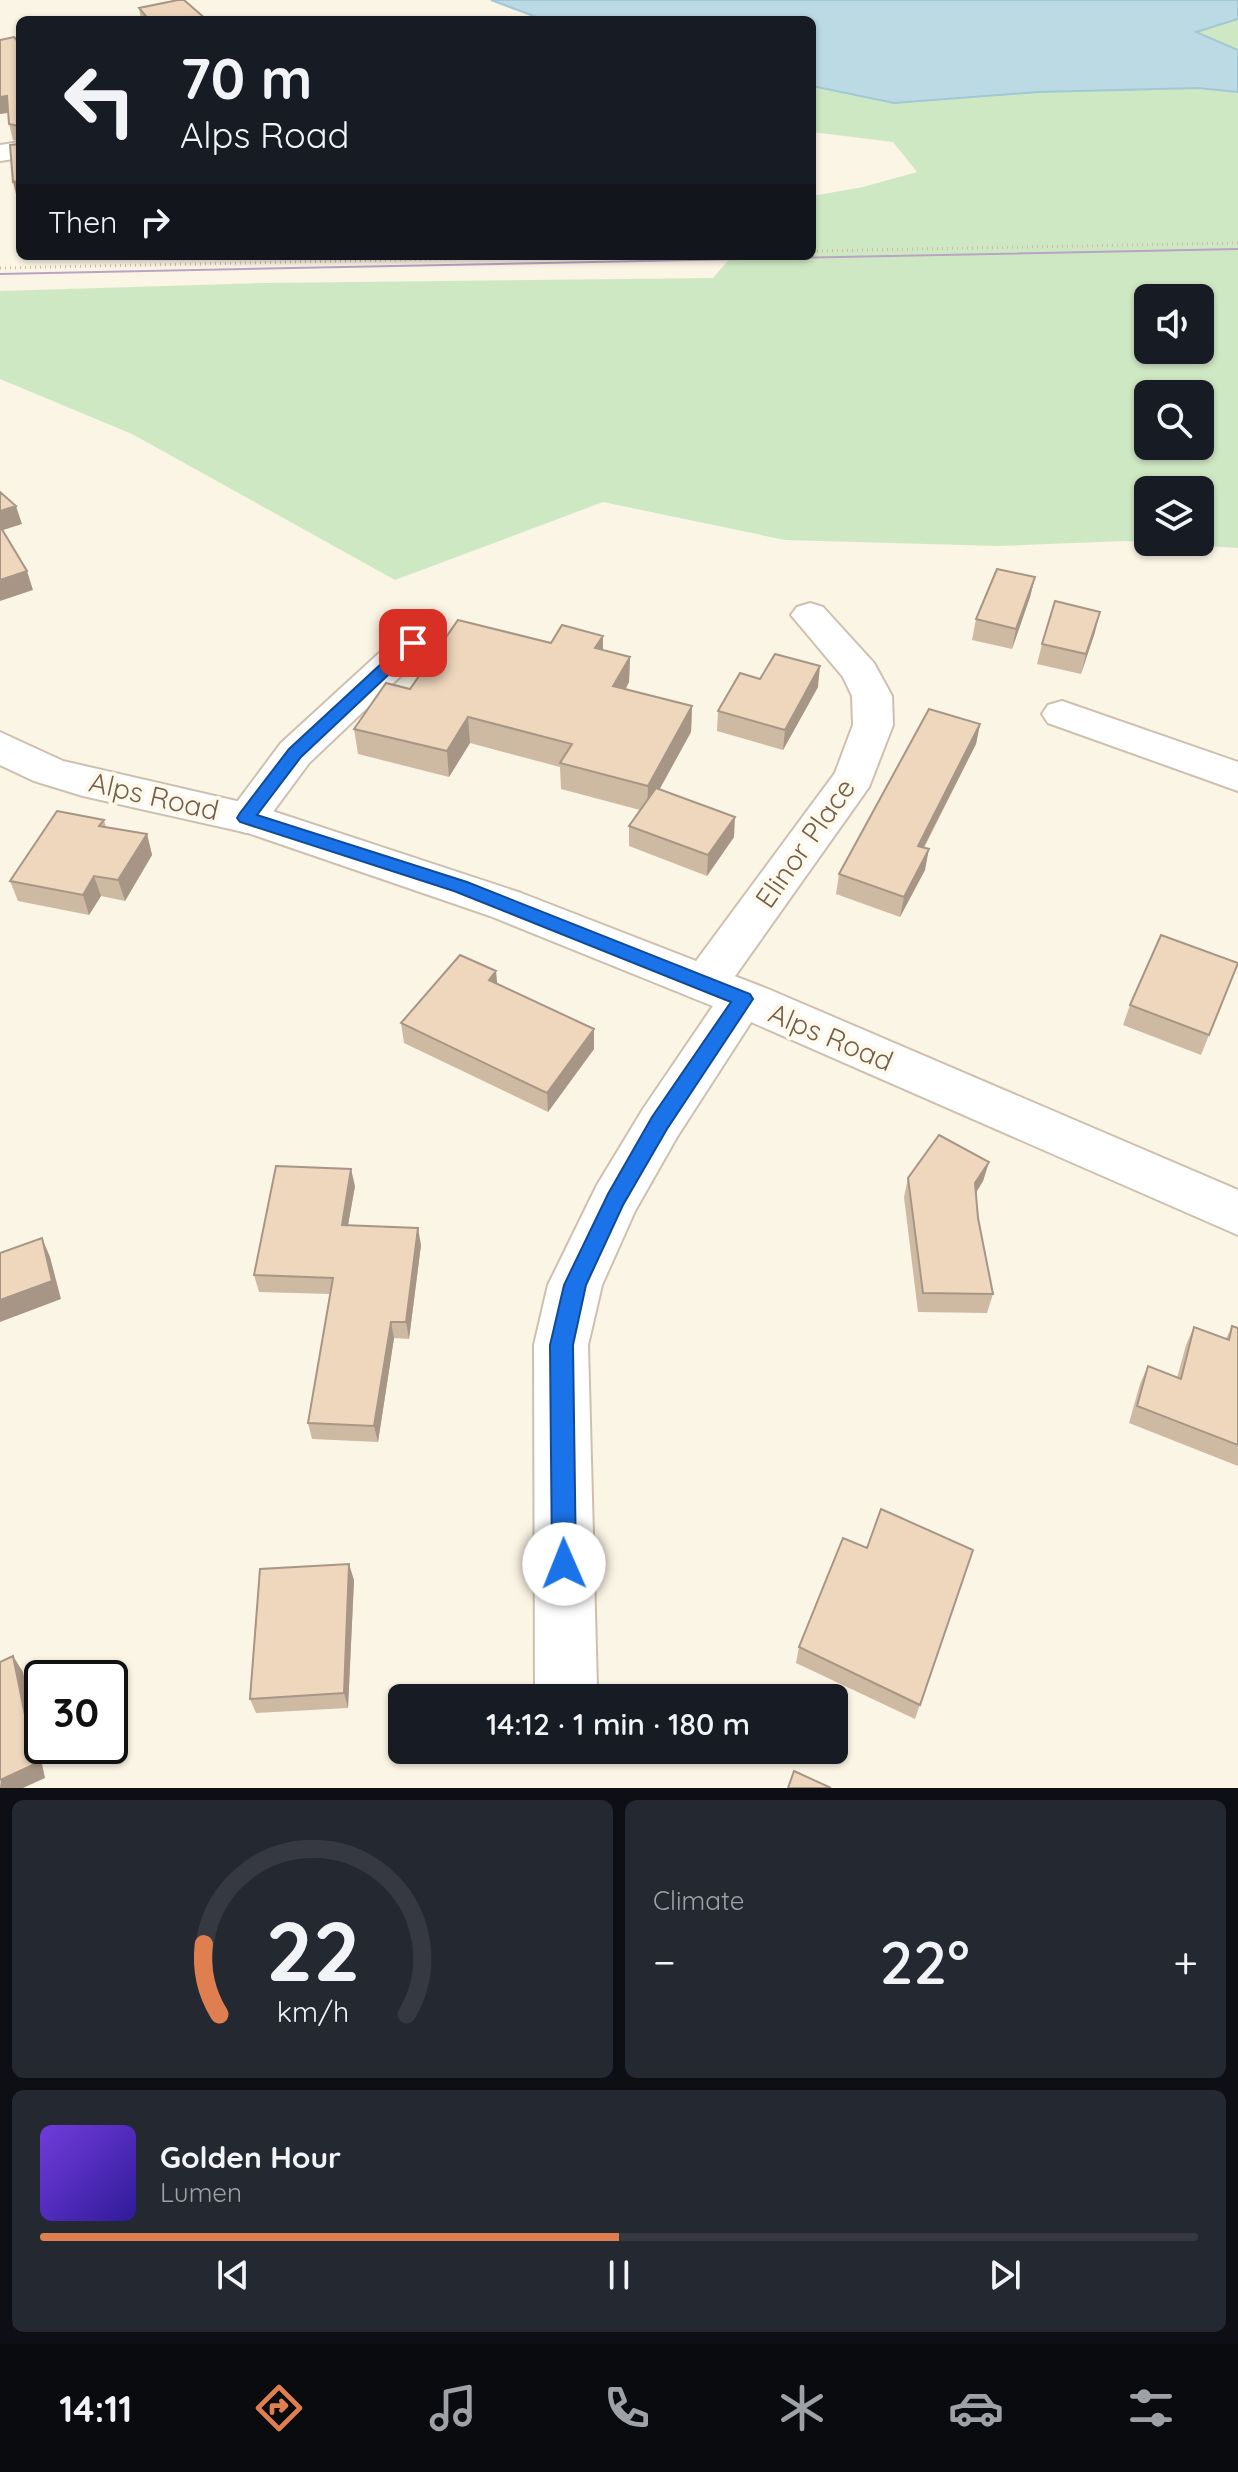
<!DOCTYPE html>
<meta charset="utf-8">
<style>
:root{--surface:#171b24;--page:#242831;--text:#f1f3f6;--muted:#9ea1a6;--line:#363941;--accent:#df7f50}
body{margin:0;font-family:Quicksand,sans-serif;background:var(--page);color:var(--text);height:100vh;display:flex;flex-direction:column;font-size:30px;white-space:nowrap}
*{box-sizing:border-box;margin:0}
p{font-size:26px;color:var(--muted)}
.icon{flex:none;width:44px;height:44px;fill:none;stroke:currentColor;stroke-width:2;stroke-linecap:round;stroke-linejoin:round}
.map{position:relative;height:1788px;overflow:hidden}
.sheet{display:flex;flex-direction:column;gap:12px;padding:12px;background:#0d0f14;flex:1}
.sheet>*{flex:none}
.hud{position:absolute;left:16px;top:16px;width:800px;height:244px;border-radius:12px;box-shadow:0 2px 6px #0004;background:#171b24;color:var(--text);overflow:hidden}
.controls{position:absolute;left:1134px;top:284px;display:grid;gap:16px}
.controls a{display:grid;place-items:center;width:80px;height:80px;border-radius:12px;background:var(--surface);box-shadow:0 2px 6px #0004;font-size:40px}
.speed{position:absolute;left:24px;top:1660px;display:flex;gap:16px;font-size:40px;font-weight:700;text-align:center}
.speed>*{display:grid;place-content:center;width:104px;height:104px;border-radius:50%;background:var(--surface);box-shadow:0 2px 6px #0004;line-height:1}
.speed .limit{border:4px solid #111;border-radius:12px;background:#fff;color:#111}
.pin{position:absolute;display:grid;place-items:center;width:68px;height:68px;color:#fff;margin:-34px;border-radius:16px;box-shadow:0 4px 12px #0006}
.me{position:absolute;width:88px;margin:-44px;rotate:359deg;stroke-linejoin:round;filter:drop-shadow(0 0 6px #0008)}
.turn{display:flex;align-items:center;gap:28px;height:168px;padding:0 32px;font-size:36px}
.turn .icon{width:104px;height:104px;stroke-width:2.5}
.turn b{display:block;font-size:56px;line-height:68px}
.then{display:flex;align-items:center;height:76px;padding:0 32px;background:#0003;gap:16px;font-size:30px}
.big{font-size:60px;font-weight:600;line-height:1.1}
.sheet .widget{flex:1;display:flex;flex-direction:column;justify-content:center;gap:12px;min-width:0;padding:0 28px;border-radius:12px;background:var(--page)}
.sheet .dial{align-items:center;gap:0}
.dial svg{height:208px;overflow:visible;fill:none;stroke:var(--line);stroke-width:7;stroke-linecap:round;text-anchor:middle}
.dial text{fill:var(--text);stroke:none}
.song{display:flex;align-items:center;gap:24px}
.cover{width:96px;height:96px;border-radius:12px;background:linear-gradient(135deg,hsl(260 70% 55%),hsl(250 70% 35%))}
.played{height:8px;border-radius:4px;background:linear-gradient(90deg,var(--accent) 50%,var(--line) 50%)}
.keys{display:flex;justify-content:space-around;direction:ltr}
.heat{display:flex;justify-content:space-between;align-items:center;font-size:44px;direction:ltr}
.sheet .tiles{flex:1;display:grid;gap:12px;grid-template-columns:1fr 1fr}
.widget:last-child{grid-column:span 2}
.trip{position:absolute;left:388px;top:1684px;width:460px;height:80px;border-radius:12px;background:var(--surface);box-shadow:0 2px 6px #0004;font-weight:600;line-height:80px;text-align:center}
.menu{display:flex;height:128px;justify-content:space-around;align-items:center;background:#090b0e;color:var(--muted)}
.menu .icon{width:56px;height:56px}
.menu .current{color:var(--accent)}
.menu b{font-size:36px;color:var(--text)}
.map>svg:first-child{display:block}
</style>
<div class="map">
<svg width="1238" height="1788" viewBox="0 0 1238 1788">
<rect width="100%" height="100%" fill="#fbf5e5"/>
<!-- green -->
<path fill="#cfe8c4" fill-rule="evenodd" d="M1238,19V50L1195,32Z
M812,86L894,103L1038,92L1198,88L1238,92V548L1125,541L998,546L785,540L603,502L395,580L132,434L0,379V291L264,283L713,278L732,256H812V196L863,187L917,172L893,142L812,132ZM1148,298H1200V350H1148ZM1148,394H1200V446H1148ZM1148,490H1200V542H1148Z"/>
<!-- water -->
<path fill="#bbdae4" stroke="#a1c8d5" stroke-width="2" d="M491,0H1238V19L1196,32L1238,50V92L1198,88L1038,92L894,103L812,86V20H544Z"/>
<g fill="none" stroke-linecap="round" stroke-linejoin="round">
<!-- minor casing -->
<g stroke="#cec0af" stroke-width="4">
<path id="minor" d="M20,142V158L0,161V145Z
M810,603L823,607L874,663L892,696L893,725L869,787L728,986L743,981L759,986L766,999L677,1137L635,1211L602,1285L588,1345L597,1687L593,1698H539L535,1687L534,1345L548,1285L597,1185L643,1109L719,997L704,1002L688,996L681,984L688,972L835,773L853,725L852,696L843,677L791,615L797,607Z
M413,631L426,634L432,643L426,652L309,763L261,828L246,833L231,828L225,818L281,743L400,634Z
M1062,701L1238,762V791L1048,723L1042,714L1048,705Z"/>
</g>
<!-- tertiary casing -->
<g stroke="#cec0af" stroke-width="4">
<path id="tertiary" d="M0,732L63,761L254,805L521,893L768,989L1238,1190V1235L735,1015L490,916L248,833L83,796L34,781L0,765Z"/>
</g>
<!-- path -->
<path stroke="#d4baa1" stroke-width="3" stroke-dasharray="1 4" stroke-linecap="butt" d="M812,251L1238,243
M0,268L587,256"/>
<!-- minor -->
<use href="#minor" fill="#fff" fill-rule="evenodd"/>
<!-- tertiary -->
<use href="#tertiary" fill="#fff" fill-rule="evenodd"/>
<!-- tram -->
<path stroke="#b9a4c4" stroke-width="2" d="M0,274L1238,249"/>
</g>
<!-- wall -->
<path fill="#ceb9a3" d="M139,8L207,20H141Z
M0,40L20,44V198H17L18,141L13,140L9,124L8,113L0,114Z
M1035,577L1030,597L1012,649L972,640L976,619Z
M1095,632L1081,674L1037,664L1042,644Z
M551,643L603,650L630,657L629,682L626,689L692,706L691,732L659,790L734,837L707,876L629,846V826L640,810L561,789L560,767L470,743L449,777L358,754L354,729L410,689Z
M760,679L818,687L783,750L717,731L718,711Z
M980,724L976,744L924,848L925,870L900,917L836,894L839,874Z
M104,820L106,827L147,834L152,855L125,901L101,896L89,915L18,901L10,881Z
M1238,963L1201,1055L1123,1025L1130,1005Z
M497,984L594,1049L548,1112L404,1043L401,1023Z
M989,1162L983,1181L976,1193L978,1218L993,1294L987,1313L918,1312L904,1197L908,1178Z
M355,1186L348,1225L421,1245L409,1339L394,1338L378,1442L312,1439L308,1423L330,1294L259,1292L254,1275Z
M1232,1326L1238,1328V1466L1129,1423L1140,1384L1148,1366L1177,1378L1186,1345L1194,1327L1226,1339Z
M867,1548L973,1550L915,1719L796,1663L799,1647Z
M354,1580L348,1708L256,1713L250,1699Z"/>
<!-- shaded-wall -->
<path fill="#a79685" d="M7,96L11,112L0,114V97Z
M20,181V198H17L13,182Z
M16,506L22,524L0,531V511Z
M27,571L33,590L0,601V580Z
M1035,577L1030,597L1012,649L1016,629Z
M1100,612L1095,632L1081,674L1086,654Z
M603,636V661L595,648Z
M630,657L629,682L613,711V686Z
M820,666L818,687L783,750L785,730Z
M692,706L691,732L647,812L648,786Z
M468,717L470,743L449,777L447,751Z
M980,724L976,744L914,866L918,846Z
M735,817L734,837L707,876L708,855Z
M147,834L152,855L125,901L118,880Z
M929,849L925,870L900,917L904,897Z
M94,876L101,896L89,915L83,895Z
M496,971L498,991L489,980Z
M594,1029V1049L548,1112L547,1093Z
M989,1162L983,1181L970,1202L975,1183Z
M351,1169L355,1186L345,1242L342,1225Z
M418,1228L421,1245L409,1339L406,1322Z
M42,1238L50,1257L61,1299L0,1322V1300Z
M391,1322L394,1338L378,1442L374,1426Z
M349,1564L354,1580L348,1708L344,1693Z
M13,1656L23,1672L45,1778L23,1788H0Z"/>
<!-- building -->
<path fill="#efd7be" stroke="#a79685" stroke-width="2" d="M178,0H184L207,20H149L139,8Z
M14,37L20,44V181L13,182L10,145L18,144L19,126L9,124L7,96L0,97V40Z
M0,492L16,506L0,511Z
M0,526L27,571L0,580Z
M997,569L1035,577L1016,629L976,619Z
M1055,601L1100,612L1086,654L1042,644Z
M458,620L551,643L562,625L603,636L595,648L630,657L613,686L692,706L648,786L560,763L572,744L468,717L447,751L354,729L386,683L410,689Z
M775,654L820,666L785,730L718,711L740,673L760,679Z
M929,709L980,724L918,846L929,849L904,897L839,874Z
M656,788L735,817L708,855L629,826Z
M57,811L104,820L99,826L147,834L118,880L94,876L83,895L10,881Z
M1161,935L1238,963L1209,1035L1130,1005Z
M460,955L496,971L489,980L594,1029L547,1093L401,1023Z
M939,1135L989,1162L975,1183L978,1218L993,1294L923,1293L908,1178Z
M276,1166L351,1169L342,1225L418,1228L406,1322H391L374,1426L308,1423L333,1278L254,1275Z
M42,1238L52,1281L0,1300V1253Z
M1232,1326L1238,1328V1445L1137,1406L1148,1366L1181,1379L1194,1327L1229,1340Z
M881,1509L973,1550L920,1705L799,1647L843,1538L867,1548Z
M349,1564L344,1693L250,1699L260,1569Z
M13,1656L35,1764L0,1780V1662Z
M794,1771L831,1788H788Z"/>
<!-- route -->
<path fill="#1a73e8" stroke="#114b97" stroke-width="2" d="M413,638L420,643L418,647L301,757L257,815L467,882L750,994L753,999L667,1129L623,1205L586,1285L573,1345L576,1564L573,1573L564,1577L555,1573L552,1564L550,1345L564,1285L608,1194L652,1117L731,1002L454,891L240,822L237,818L240,813L289,749L407,640Z"/>
<g text-anchor="middle" stroke-width="8" stroke-linejoin="round" paint-order="stroke">
<!-- street labels -->
<g font-size="28" fill="#735e4c" stroke="#fef9eb">
<text transform="translate(154 796) rotate(13)" y="10">Alps Road</text>
<text transform="translate(805 843) rotate(-55)" y="10">Elinor Place</text>
<text transform="translate(831 1037) rotate(23)" y="10">Alps Road</text>
</g>
</g>
</svg>
<div class="controls">
<a><svg class="icon" aria-label="sound" viewBox="0 0 24 24"><path d="M4 9h4l5-4v14l-5-4H4zM17 9q2 3 0 6"/></svg></a>
<a><svg class="icon" aria-label="search" viewBox="0 0 24 24"><circle cx="10" cy="10" r="6"/><path d="M15 15l6 6"/></svg></a>
<a><svg class="icon" aria-label="layers" viewBox="0 0 24 24"><path d="M12 4l9 5-9 5-9-5zM3 14l9 5 9-5"/></svg></a>
</div>
<div class="speed"><div class="limit">30</div></div>
<div class="pin" style="left:413px;top:643px;background:#d93025"><svg class="icon" aria-label="arrive" viewBox="0 0 24 24"><path d="M6 21V4h12l-3 4 3 4H6"/></svg></div>
<svg class="me" style="left:564px;top:1564px" viewBox="-20 -20 40 40"><circle r="19" fill="#fff"/><path d="M0-13L10 11 0 6-10 11z" fill="#1a73e8"/></svg>
<div class="trip">14:12 · 1 min · 180 m</div>
<div class="hud">
<div class="turn"><svg class="icon" aria-label="left" viewBox="0 0 24 24"><path d="M17 20v-9H6M10 6l-5 5 5 5"/></svg><div><b>70 m</b>Alps Road</div></div>
<div class="then">Then<svg class="icon" aria-label="right" viewBox="0 0 24 24"><path d="M7 20v-9h11M14 6l5 5-5 5"/></svg></div>
</div>
</div>
<section class="sheet">
<div class="tiles">
<div class="widget dial"><svg viewBox="0 0 100 80">
<path d="M14 69A42 42 0 1 1 86 69"/>
<path d="M14 69A42 42 0 0 1 8 42" stroke="#df7f50"/>
<text x="50" y="56" font-size="32" font-weight="700">22</text>
<text x="50" y="72" font-size="11">km/h</text>
</svg></div>
<div class="widget"><p>Climate</p>
<div class="heat"><a>−</a><b class="big">22°</b><a>+</a></div>
</div>
<div class="widget">
<div class="song"><i class="cover"></i><div><b>Golden Hour</b><p>Lumen</p></div></div>
<div class="played"></div>
<div class="keys"><svg class="icon" aria-label="previous" viewBox="0 0 24 24"><path d="M18 5L8 12l10 7zM5 5v14"/></svg><svg class="icon" aria-label="pause" viewBox="0 0 24 24"><path d="M8 5v14M16 5v14"/></svg><svg class="icon" aria-label="next" viewBox="0 0 24 24"><path d="M6 5l10 7-10 7zM19 5v14"/></svg></div>
</div>
</div>
</section>
<nav class="menu">
<b>14:11</b>
<svg class="icon current" aria-label="directions" viewBox="0 0 24 24"><path d="M12 3l9 9-9 9-9-9zM9 14v-3h6M13 9l2 2-2 2"/></svg>
<svg class="icon" aria-label="music" viewBox="0 0 24 24"><path d="M9 18V5l10-2v13"/><circle cx="6" cy="18" r="3"/><circle cx="16" cy="16" r="3"/></svg>
<svg class="icon" aria-label="phone" viewBox="0 0 24 24"><path d="M5 4h4l2 5-3 2q2 4 5 5l2-3 5 2v4C11 20 4 13 5 4z"/></svg>
<svg class="icon" aria-label="climate" viewBox="0 0 24 24"><path d="M12 3v18M4 7l16 10M4 17L20 7"/></svg>
<svg class="icon" aria-label="car" viewBox="0 0 24 24"><path d="M5 17H2v-5l4-1 3-4h7l3 4 3 1v5h-3M9 17h6M6 11h13"/><circle cx="7" cy="17" r="2"/><circle cx="17" cy="17" r="2"/></svg>
<svg class="icon" aria-label="filters" viewBox="0 0 24 24"><path d="M4 7h16M4 17h16"/><circle cx="9" cy="7" r="2"/><circle cx="15" cy="17" r="2"/></svg>
</nav>
